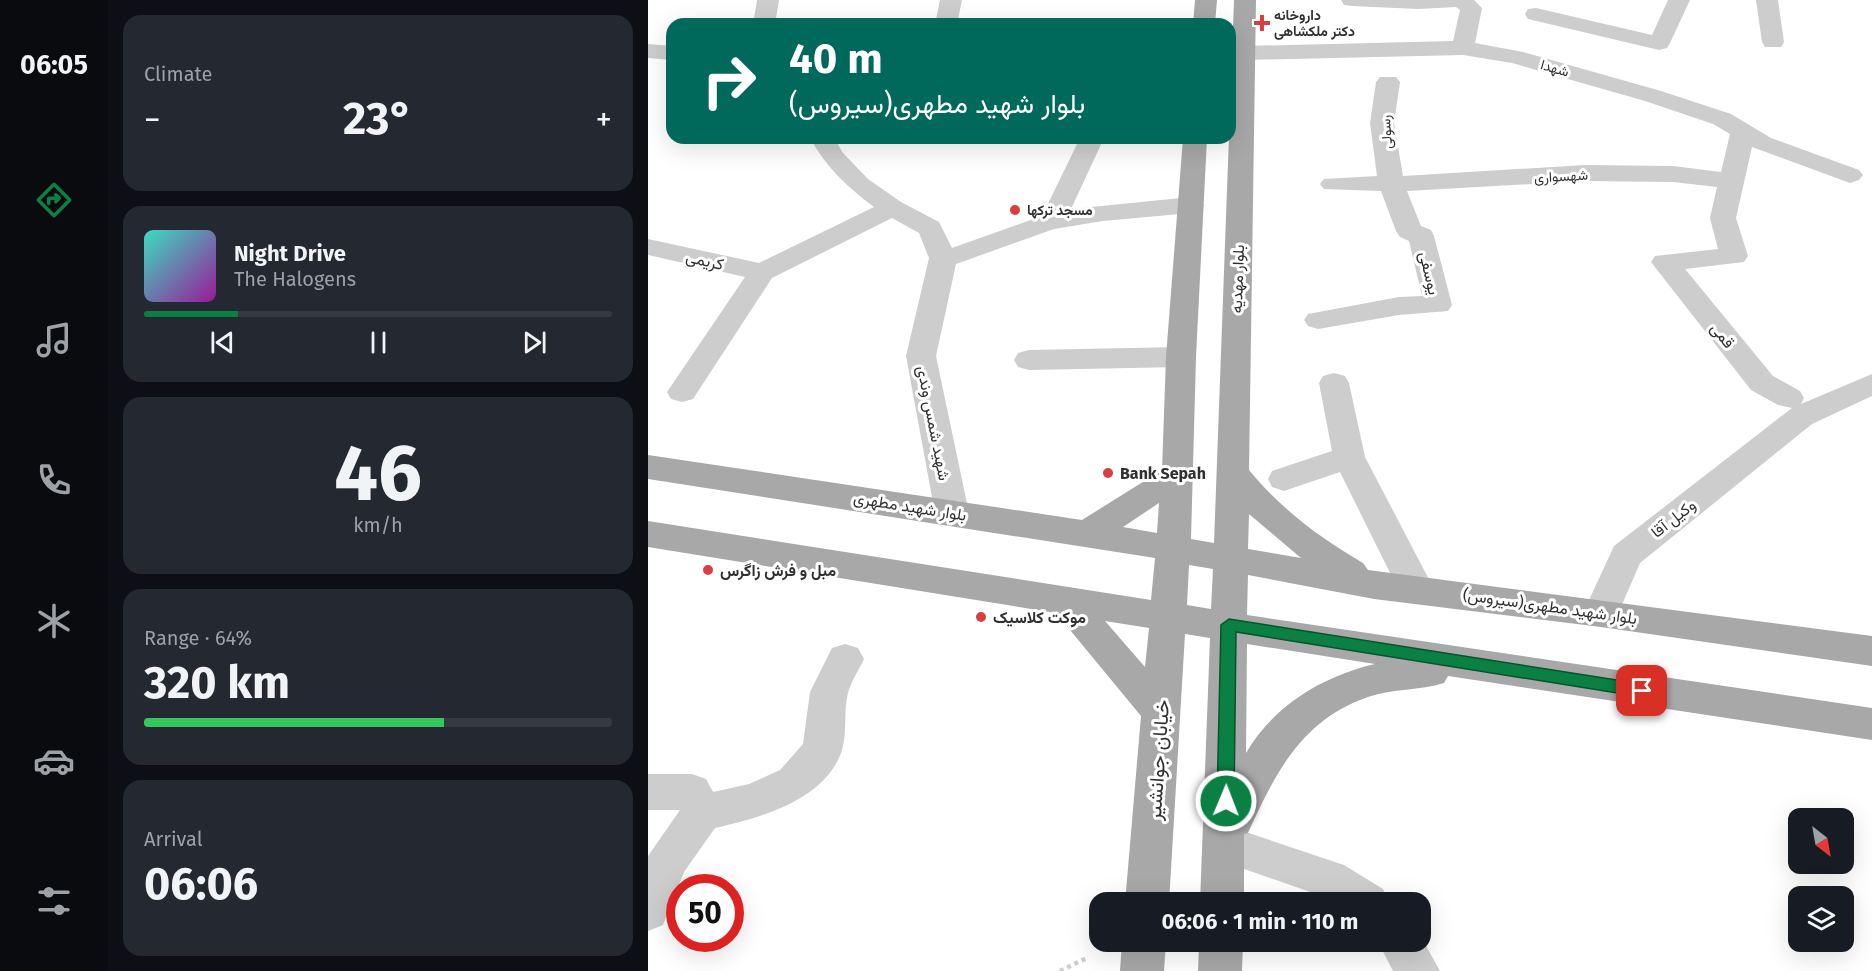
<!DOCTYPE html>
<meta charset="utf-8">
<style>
:root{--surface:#171b24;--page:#242831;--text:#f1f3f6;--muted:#9ea1a6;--line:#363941;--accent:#0b8043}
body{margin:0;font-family:"Fira Sans",Vazirmatn,sans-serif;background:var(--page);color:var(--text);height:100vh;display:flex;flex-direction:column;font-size:22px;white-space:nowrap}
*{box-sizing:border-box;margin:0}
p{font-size:20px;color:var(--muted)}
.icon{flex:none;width:33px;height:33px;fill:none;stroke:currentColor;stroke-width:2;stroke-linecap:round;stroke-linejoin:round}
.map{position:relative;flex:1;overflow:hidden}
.drawer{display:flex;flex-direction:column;gap:15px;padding:15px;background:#0d0f14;width:540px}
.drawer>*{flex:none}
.hud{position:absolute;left:18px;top:18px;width:570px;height:126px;border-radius:18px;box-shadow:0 6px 24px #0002;background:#00695c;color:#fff;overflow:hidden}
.needle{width:39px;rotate:149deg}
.controls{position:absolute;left:1140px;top:808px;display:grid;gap:12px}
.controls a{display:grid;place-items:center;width:66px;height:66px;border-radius:12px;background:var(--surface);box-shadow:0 6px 24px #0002;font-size:30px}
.speed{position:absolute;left:18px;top:874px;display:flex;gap:12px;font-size:30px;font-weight:700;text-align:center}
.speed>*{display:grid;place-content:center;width:78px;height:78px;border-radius:50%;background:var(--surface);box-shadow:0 6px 24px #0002;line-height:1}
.speed .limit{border:9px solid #d22;background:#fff;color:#111}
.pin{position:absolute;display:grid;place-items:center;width:51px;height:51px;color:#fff;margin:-26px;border-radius:12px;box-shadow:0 3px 9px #0006}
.me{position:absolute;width:66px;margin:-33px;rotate:1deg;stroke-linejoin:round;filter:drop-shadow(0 0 4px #0008)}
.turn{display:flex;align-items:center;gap:21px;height:126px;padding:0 24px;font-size:27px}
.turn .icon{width:78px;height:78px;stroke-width:2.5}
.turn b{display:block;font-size:42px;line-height:51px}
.big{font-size:45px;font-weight:700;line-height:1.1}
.drawer .card{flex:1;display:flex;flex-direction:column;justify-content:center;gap:9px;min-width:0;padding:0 21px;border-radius:18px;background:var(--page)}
.drawer .dial{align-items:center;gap:0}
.dial b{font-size:78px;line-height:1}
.song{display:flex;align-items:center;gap:18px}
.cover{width:72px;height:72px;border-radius:9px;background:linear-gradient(135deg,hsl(170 70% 55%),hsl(300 70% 35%))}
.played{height:6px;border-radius:3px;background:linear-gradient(90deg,var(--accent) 20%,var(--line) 20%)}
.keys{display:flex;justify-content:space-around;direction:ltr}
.heat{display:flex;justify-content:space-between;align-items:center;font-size:33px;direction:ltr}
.charge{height:9px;border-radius:4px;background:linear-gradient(90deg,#34c759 64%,var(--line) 0)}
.trip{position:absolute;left:441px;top:892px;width:342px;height:60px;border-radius:18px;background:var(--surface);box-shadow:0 6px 24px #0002;font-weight:700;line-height:60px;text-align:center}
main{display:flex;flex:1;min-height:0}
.dock{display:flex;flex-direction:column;width:108px;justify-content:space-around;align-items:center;background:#090b0e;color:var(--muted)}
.dock .icon{width:42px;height:42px}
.dock .on{color:var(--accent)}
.dock b{font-size:27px;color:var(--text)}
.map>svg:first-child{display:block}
</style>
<main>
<nav class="dock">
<b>06:05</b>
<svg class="icon on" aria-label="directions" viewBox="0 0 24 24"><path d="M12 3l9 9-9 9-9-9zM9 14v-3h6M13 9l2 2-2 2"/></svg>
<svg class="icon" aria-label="music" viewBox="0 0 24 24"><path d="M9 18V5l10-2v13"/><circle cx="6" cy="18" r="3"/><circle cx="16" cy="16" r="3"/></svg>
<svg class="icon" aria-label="phone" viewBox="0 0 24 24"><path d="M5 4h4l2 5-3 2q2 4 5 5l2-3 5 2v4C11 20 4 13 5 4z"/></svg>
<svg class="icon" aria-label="climate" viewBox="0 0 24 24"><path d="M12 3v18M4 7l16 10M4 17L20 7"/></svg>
<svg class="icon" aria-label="car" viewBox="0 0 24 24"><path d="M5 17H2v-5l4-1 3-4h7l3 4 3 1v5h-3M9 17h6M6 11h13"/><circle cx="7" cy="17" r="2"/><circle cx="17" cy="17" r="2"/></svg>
<svg class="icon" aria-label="filters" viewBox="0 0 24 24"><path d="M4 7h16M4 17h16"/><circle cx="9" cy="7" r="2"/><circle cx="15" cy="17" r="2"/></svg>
</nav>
<section class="drawer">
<div class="card"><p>Climate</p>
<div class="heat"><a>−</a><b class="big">23°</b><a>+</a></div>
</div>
<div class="card">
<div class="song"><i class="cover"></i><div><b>Night Drive</b><p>The Halogens</p></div></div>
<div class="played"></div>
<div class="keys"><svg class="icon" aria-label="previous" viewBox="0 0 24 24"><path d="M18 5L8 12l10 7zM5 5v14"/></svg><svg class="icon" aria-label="pause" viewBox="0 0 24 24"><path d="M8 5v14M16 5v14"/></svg><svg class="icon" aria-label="next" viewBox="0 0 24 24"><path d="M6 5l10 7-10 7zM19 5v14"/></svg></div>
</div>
<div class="card dial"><b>46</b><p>km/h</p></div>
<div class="card"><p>Range · 64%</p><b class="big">320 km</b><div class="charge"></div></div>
<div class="card"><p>Arrival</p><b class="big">06:06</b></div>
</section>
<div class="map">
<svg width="1224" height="971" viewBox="0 0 1224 971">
<rect width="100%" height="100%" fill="#fff"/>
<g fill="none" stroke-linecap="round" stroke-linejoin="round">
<!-- path -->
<path stroke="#cdcdcd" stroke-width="4.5" stroke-dasharray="4 4" stroke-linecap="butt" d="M412,971L439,958"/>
<!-- minor -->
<path fill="#cdcdcd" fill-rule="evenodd" d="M109,0H131L127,24H105Z
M292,0H314L309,24H287Z
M693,0H826L834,8L827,43L875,52L1013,91L1083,114L1123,138L1211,170L1215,175L1211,180L1202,183L1104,147L1088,218L1100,256L1096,262L1037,269L1125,376L1152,391L1156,398L1153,404L1224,374V396L1164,424L992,563L966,623L953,627L940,623L935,613L966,546L1144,408L1130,405L1103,390L1003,262L1007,256L1070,249L1062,218L1069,187L1025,182L937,181L759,191L773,226L783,230L786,236L804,305L800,311L751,315L670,329L660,326L656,320L660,314L751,297L774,296L761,241L752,237L748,231L733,191L676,189L672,184L676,179L729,176L722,123L728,82L732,77H748L752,82L746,123L755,176L937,165L1025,166L1073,172L1082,134L1065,124L997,101L864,63L815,55L596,60L588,58L585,53L588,48L596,46L805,41L812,10L808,7L770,9L704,6L696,5Z
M1020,0H1042L1022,43L1019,48L1011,50L880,19L877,14L880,9L888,8L1004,35Z
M1108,0H1130L1136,42L1133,47H1117L1114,42Z
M0,44L24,46V60L0,58Z
M162,138H186L195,153L220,179L253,202L291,222L304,248L394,216L432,138H456L423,209L543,197L552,199L556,205L552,211L543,213L455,221L406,229L308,264L288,356L321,513L316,522L304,525L292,522L287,513L258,356L281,258L271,233L244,218L124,278L45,399L34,402L23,399L19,392L97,277L0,255V239L111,263L226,207C199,187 178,167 162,138Z
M533,347L544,350L548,357L544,364L533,367L381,370L370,367L366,360L370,353L381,350Z
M686,373L697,376L701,383L717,457L786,589L781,599L768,603L755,599L692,472L636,491L624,487L620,479L624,471L684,451L671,383L675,376Z
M197,644L210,648L216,659C211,670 203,681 200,693C195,712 200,734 193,753C175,801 111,818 67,828L36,872L15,925L0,931V856L32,810H0V774H44L58,779L65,792L101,784L132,770L155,744L162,692L184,648Z
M577,825L696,865L735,889L742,903H682L668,894L562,857L556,844L562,831Z
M772,935L792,971H745L730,942H772Z"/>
<!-- major -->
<path fill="#a8a8a8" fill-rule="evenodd" d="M547,0H569L567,24H545Z
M586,0H608L601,470C633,509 672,538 715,563L720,570L1224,636V666L953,627L726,599L600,575L599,615L1224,708V740L800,676L796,683C772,691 745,688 720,697C653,720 627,774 600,833L596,834V903H552L562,638L537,634L521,903H477L493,716L408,613L0,547V521L503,600L507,558L0,479V455L434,520L514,470L518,357L535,138H559L548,357L543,539L566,543ZM511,503L509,533L475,527ZM601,514L653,558L600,549ZM541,565L565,569L563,609L539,605ZM457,621L501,628L497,667ZM599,644L727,664C675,676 625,706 598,753Z
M474,942H518L516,971H472Z
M551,942H595L594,971H550Z"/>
</g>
<!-- route -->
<path fill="#0b8043" stroke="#07532c" stroke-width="1.5" d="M581,619L994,684L1002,691L994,697L588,632L586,801L583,806L578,808L572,806L569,801L573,625Z"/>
<!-- markers -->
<g fill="#da3f40" stroke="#fff" stroke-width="2">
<path d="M611 14h6v6h6v6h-6v6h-6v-6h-6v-6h6z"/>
<circle cx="367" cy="210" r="6"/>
<circle cx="460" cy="473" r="6"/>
<circle cx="60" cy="570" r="6"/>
<circle cx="333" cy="617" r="6"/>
</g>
<g text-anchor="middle" stroke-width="6" stroke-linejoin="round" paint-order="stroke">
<!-- far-poi labels -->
<g font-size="14" font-weight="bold" fill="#303030" stroke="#fff" text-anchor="start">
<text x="626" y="20">داروخانه<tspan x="626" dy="16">دکتر ملکشاهی</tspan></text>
<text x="379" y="215">مسجد ترکها</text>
</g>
<!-- far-street labels -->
<g font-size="14" fill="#303030" stroke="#fff">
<text transform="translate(907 68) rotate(16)" y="5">شهدا</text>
<text transform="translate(738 132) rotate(-93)" y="5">رسولی</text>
<text transform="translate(913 176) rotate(-3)" y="5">شهسواری</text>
</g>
<!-- street labels -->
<g font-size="16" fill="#303030" stroke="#fff">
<text transform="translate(57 260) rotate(13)" y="6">کریمی</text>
<text transform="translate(782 273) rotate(77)" y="6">یوسفی</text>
<text transform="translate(589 279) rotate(-88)" y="6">بلوار مهدیه</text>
<text transform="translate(1075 335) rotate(51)" y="6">قمی</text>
<text transform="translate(286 423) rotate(79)" y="6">شهید شمس وندی</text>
<text transform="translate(262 506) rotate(9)" y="6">بلوار شهید مطهری</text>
<text transform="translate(1025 518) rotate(-38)" y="6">وکیل آقا</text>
<text transform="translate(902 606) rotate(8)" y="6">بلوار شهید مطهری(سیروس)</text>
</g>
<!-- poi labels -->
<g font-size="16" font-weight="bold" fill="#303030" stroke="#fff" text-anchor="start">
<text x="472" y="479">Bank Sepah</text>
<text x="72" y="576">مبل و فرش زاگرس</text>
<text x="345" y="623">موکت کلاسیک</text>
</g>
<!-- near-street labels -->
<g font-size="20" fill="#303030" stroke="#fff">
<text transform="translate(510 760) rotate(-86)" y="7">خیابان جوانشیر</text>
</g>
</g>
</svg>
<div class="controls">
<a><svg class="needle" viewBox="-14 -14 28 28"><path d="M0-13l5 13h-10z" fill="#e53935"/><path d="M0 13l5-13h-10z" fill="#9ea1a6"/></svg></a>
<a><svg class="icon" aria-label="layers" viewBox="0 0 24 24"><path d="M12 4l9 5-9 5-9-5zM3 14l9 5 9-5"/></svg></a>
</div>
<div class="speed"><div class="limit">50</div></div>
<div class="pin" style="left:994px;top:691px;background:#d93025"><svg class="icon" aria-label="arrive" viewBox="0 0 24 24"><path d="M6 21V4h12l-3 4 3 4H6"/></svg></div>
<svg class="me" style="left:578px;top:801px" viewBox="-20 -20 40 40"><circle r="17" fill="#0b8043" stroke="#fff" stroke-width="3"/><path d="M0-11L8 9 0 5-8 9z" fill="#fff"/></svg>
<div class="trip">06:06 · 1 min · 110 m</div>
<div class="hud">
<div class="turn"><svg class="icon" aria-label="right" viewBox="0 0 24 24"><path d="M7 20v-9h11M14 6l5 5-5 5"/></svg><div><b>40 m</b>بلوار شهید مطهری(سیروس)</div></div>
</div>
</div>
</main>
